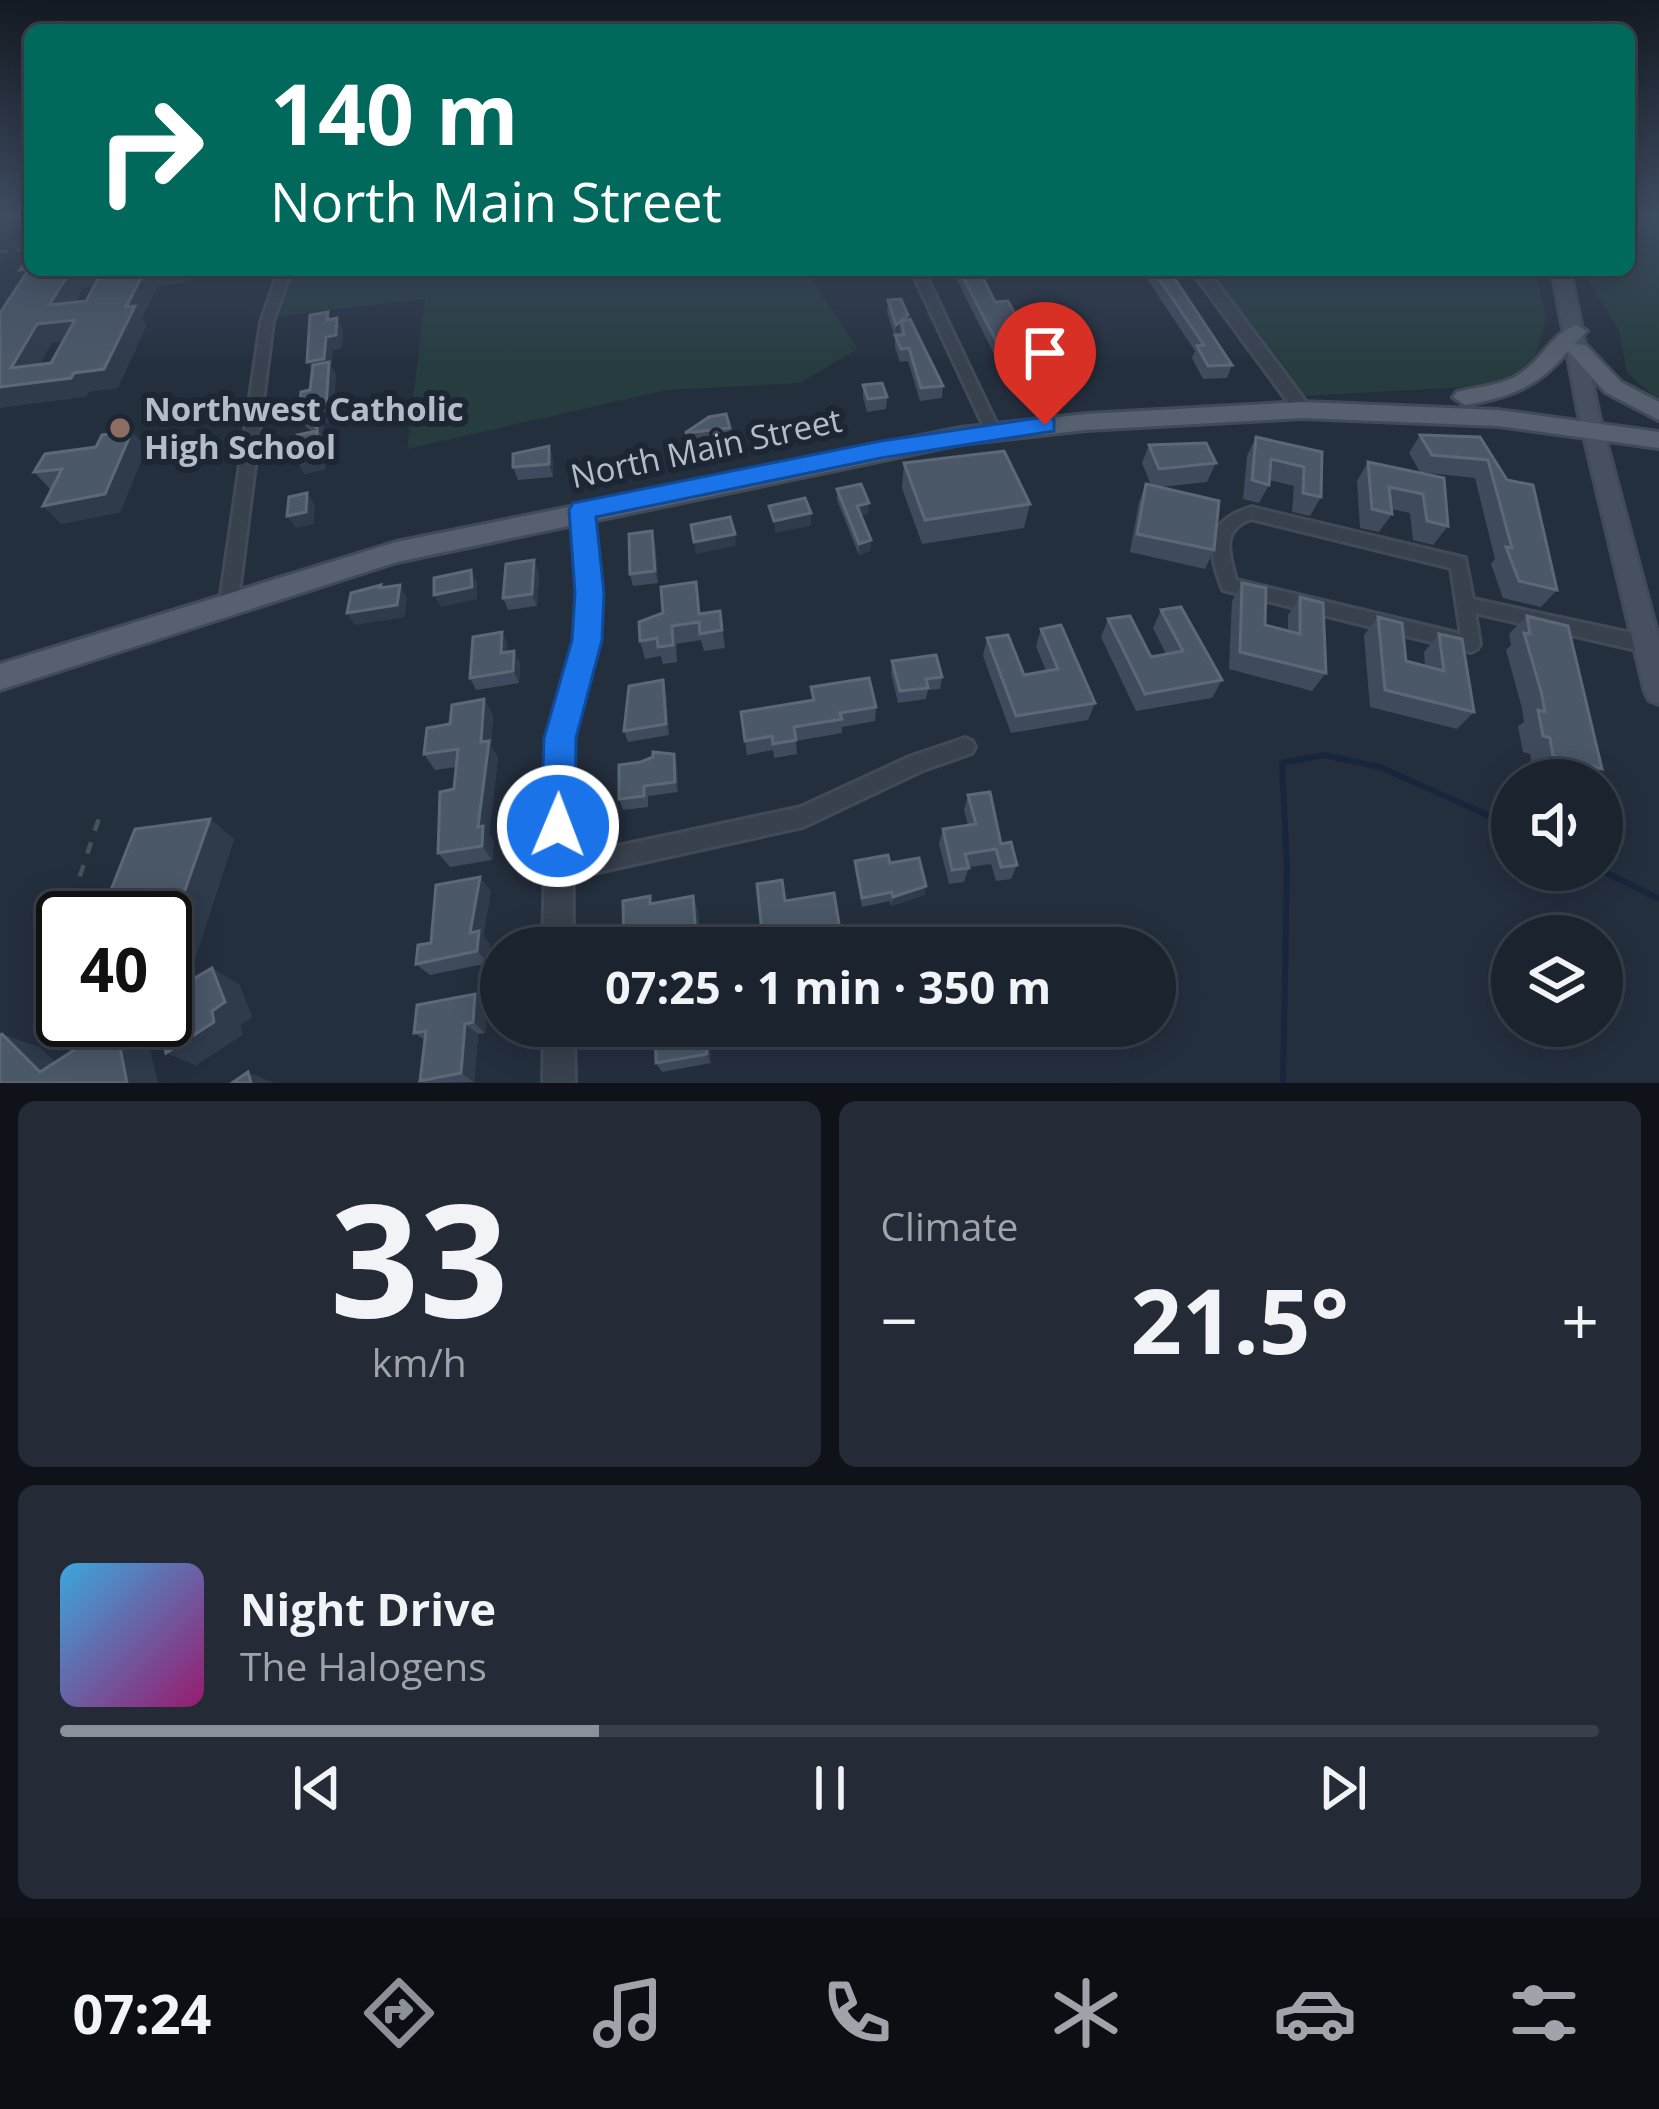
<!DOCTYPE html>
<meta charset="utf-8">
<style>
:root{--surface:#1b232e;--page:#242b36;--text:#f1f3f6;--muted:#a0a4aa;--line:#39404a;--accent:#8c9099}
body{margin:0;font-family:"Open Sans",sans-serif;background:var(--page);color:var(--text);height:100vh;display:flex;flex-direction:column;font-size:45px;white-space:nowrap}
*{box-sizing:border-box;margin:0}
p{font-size:39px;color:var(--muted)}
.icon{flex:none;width:66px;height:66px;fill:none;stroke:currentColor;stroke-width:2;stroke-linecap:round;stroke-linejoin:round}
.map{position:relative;height:1083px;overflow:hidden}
.side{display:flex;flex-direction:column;gap:18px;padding:18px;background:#0f1319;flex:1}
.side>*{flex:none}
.banner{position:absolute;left:24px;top:24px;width:1611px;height:252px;border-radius:18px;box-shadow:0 6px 30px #0003,0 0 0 3px var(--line);background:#00695c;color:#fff;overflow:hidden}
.tools{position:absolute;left:1491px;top:759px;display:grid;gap:24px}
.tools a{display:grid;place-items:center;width:132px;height:132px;border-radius:50%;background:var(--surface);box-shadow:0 6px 30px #0003,0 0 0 3px var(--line);font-size:60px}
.speed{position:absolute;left:36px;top:891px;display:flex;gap:24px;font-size:60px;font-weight:700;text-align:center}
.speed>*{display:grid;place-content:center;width:156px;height:156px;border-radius:50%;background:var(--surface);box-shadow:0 6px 30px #0003,0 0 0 3px var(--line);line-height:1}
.speed .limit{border:6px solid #111;border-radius:18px;background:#fff;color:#111}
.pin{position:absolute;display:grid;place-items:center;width:102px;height:102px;color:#fff;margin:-123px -51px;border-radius:50% 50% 50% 0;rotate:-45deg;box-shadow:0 0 12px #0007}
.pin .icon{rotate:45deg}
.me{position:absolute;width:132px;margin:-66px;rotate:1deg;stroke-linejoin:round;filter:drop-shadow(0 0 9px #0008)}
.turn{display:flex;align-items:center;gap:42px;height:252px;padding:0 48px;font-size:54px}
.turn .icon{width:156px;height:156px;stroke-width:2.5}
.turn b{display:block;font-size:84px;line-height:102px}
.big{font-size:90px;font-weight:700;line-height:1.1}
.side .tile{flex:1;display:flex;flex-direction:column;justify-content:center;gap:18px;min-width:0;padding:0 42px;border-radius:18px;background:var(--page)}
.side .dial{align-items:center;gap:0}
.dial b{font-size:156px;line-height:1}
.song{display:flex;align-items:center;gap:36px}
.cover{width:144px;height:144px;border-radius:18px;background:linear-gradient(135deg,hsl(200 70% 55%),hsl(320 70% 35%))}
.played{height:12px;border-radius:6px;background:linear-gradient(90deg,var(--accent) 35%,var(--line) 35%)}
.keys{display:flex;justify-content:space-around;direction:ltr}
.heat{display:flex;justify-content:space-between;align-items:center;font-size:66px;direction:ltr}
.side .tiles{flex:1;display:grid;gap:18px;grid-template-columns:1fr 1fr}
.tile:last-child{grid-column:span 2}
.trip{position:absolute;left:480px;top:927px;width:696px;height:120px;border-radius:60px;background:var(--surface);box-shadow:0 6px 30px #0003,0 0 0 3px var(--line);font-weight:700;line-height:120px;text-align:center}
.tabs{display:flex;height:192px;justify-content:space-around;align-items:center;background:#0b0e12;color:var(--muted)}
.tabs .icon{width:84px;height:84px}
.tabs .current{color:var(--accent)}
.tabs b{font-size:54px;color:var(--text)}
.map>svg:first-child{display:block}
</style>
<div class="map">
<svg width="1659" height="1083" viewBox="0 0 1659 1083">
<rect width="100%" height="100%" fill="#242f3e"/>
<!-- green -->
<path fill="#263c3f" d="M1629,216H1659V400L1627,373L1619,330L1581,270H1629Z
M293,270H805L858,349L800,383L667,390L407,449L425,299L279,316Z
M1210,270H1535L1546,319L1533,365L1486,386L1304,396Z"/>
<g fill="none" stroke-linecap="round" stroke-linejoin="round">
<!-- stream -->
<path stroke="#17263c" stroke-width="6" d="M1601,870L1657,898
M1283,1083L1287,867L1282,763L1324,755L1380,767L1512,826"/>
<!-- minor casing -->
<g stroke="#414a57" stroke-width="6">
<path id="minor" d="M279,270H291L273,322L238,601L235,606H223L220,601L261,322Z
M911,270H923L1000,431L998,435L993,436L986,431Z
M1251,507L1465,558L1473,599L1645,636L1651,639L1654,644L1651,649L1645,652L1475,613L1480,644L1477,649L1471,652L1223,590C1207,549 1204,522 1251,507ZM1251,519L1451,568L1461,634L1236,580C1229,553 1220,531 1251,519Z
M965,738L972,741L975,747L972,753L921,771L803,827L557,881L549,878L546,870L549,862L557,859L801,807L909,757Z"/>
</g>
<!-- tertiary casing -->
<g stroke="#414a57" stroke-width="6">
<path id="tertiary" d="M1191,270H1207L1312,410L1309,414H1297Z
M582,503L592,510L600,593L599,640L572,738L573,948H543L548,738L575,640L578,593L572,510Z
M544,1026H574L575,1083H543Z"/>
</g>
<!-- secondary casing -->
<g stroke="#414a57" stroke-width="6">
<path id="secondary" d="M1552,270H1570L1598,411L1659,640V704L1649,700L1645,692L1578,411Z"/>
</g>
<!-- primary casing -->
<g stroke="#414a57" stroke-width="6">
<path id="primary" d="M1576,325L1587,331L1574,344L1586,345L1621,382L1659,402V420L1605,392L1568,351C1539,387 1510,397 1465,405L1453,397L1457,392C1480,386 1504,386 1524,371C1543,357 1553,333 1576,325Z
M1303,402L1498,410L1659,432V448L1498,426L1303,418L1086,430L960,444L397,562L0,690V664L396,542L960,428L1086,414Z"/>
</g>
<!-- path-far1 -->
<path stroke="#3f5557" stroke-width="3" stroke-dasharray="8 8" stroke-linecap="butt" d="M0,252L30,249"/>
<!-- path -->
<path stroke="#3f5557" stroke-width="4.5" stroke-dasharray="12 12" stroke-linecap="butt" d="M92,918L77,902V885L100,815"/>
<!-- minor -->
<use href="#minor" fill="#38414e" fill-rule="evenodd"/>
<!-- tertiary -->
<use href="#tertiary" fill="#38414e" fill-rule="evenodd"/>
<!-- secondary -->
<use href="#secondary" fill="#465061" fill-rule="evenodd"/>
<!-- primary -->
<use href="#primary" fill="#56606e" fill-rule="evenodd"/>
</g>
<!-- wall -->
<path fill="#3f4b5c" d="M857,270H876V277L860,278Z
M952,270H979L995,302L1037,332L1034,345L1024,346L1040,378L1037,391L1022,392L1017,381L1008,382Z
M1141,270H1169L1232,365L1227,378L1203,379L1192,358L1195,351Z
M888,300L908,315L907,320L943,386L942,398L920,401L908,361L900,362L895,348V337L887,312Z
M331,319L343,330L342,348L333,350L331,366L336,375L332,421L324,423V441L321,439L324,443L325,469L305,474L297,461L313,432L306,427L299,414L310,390Z
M863,385L887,397L886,409L867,412L863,397Z
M730,428L731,441L687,446L685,433Z
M132,431L146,449L120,512L61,524L51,490L34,472Z
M1420,435L1480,437L1557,590L1541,607L1503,598L1491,564L1495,559L1475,478L1420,472L1409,453Z
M1256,437L1322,452L1321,497L1310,516L1292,512L1294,486L1269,480V485L1259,503L1243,499L1247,456Z
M1149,445L1216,463L1207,482L1160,487L1214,550L1205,569L1130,552L1139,502L1146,484L1151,485L1142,463Z
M553,459V477L518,480L513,467Z
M1368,462L1444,478L1448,526L1433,545L1413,540L1410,513L1391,509L1392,514L1379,532L1360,528L1357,481Z
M904,463L1030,504L1024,528L922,544L902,488Z
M837,489L868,514L861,515L871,540L870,551L859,555L837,500Z
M655,543L658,583L633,586L630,574Z
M539,573L537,606L508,610L503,598Z
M1242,583L1265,625L1288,631V615L1300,597L1326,673L1312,691L1229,669L1232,601Z
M1161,610L1222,680L1212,698L1136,711L1101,637L1108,619L1151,657L1166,654L1153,628Z
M720,611L725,648L704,651L701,640L676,644L677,662L663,664L661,656L645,659L640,641L701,614Z
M1527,616L1602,769L1586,780H1562L1533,772L1530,754L1523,752L1518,726L1524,722L1522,708L1506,650L1511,645L1509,634Z
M1378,617L1406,661L1425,666L1424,652L1439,634L1474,712L1457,729L1370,707L1364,635Z
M1041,629L1095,703L1088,720L1011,733L983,656L987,638L1024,675L1046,671L1036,646Z
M502,632L507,644V652L520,663L519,683L476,690L470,678Z
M892,661L942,677L940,689L928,690L926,699L898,703L891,673Z
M811,687L876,707L875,721L842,727V733L796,741L797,754L774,758L773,750L747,755L741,712L812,700Z
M666,692L669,735L628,742L624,731Z
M484,699L493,716L491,746L498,757L489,835L494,841L492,860L450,867L438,853L454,789L456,767L435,770L424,754L450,724Z
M674,754L677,765L678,792L648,796V807L623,810L619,799L641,762Z
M968,795L1017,865L1011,879L996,881L991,864L969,867L964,882L949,884L939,844L943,829L968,825L964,810Z
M210,819L234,839L187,983L239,984L252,1017L240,1025L242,1035L196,1065L166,1053L162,1038L148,1040L0,1083L39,1047L55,1062L82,1045L91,1020H165Z
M855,861L890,863L926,886L924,895L891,906L890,901L862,907L855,870Z
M757,884L840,930L839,943L810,948H764Z
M491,891L483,936L490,944L489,963L430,975L416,964L431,943Z
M653,903L698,910L700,948H624Z
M487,1005L485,1033L478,1034L474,1082L424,1083L420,1081L425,1040L414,1033Z
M655,1026H709L711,1063L662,1072L656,1063Z"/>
<!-- shaded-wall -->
<path fill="#2f3b4b" d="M70,270H108L118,285L83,288L65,321L75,320L89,339L52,343L29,384L71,378L74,373L104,369L131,315L126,307L145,270H191L185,283L158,286L142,318L147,325L118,388L89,392L86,397L0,408V387L25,384L11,368L37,324L62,321L49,305Z
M908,315L907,328L901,322L900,333L895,337L896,325Z
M337,318L343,330L342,348L333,350L331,366L336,375L332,421L324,423V441L317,428L314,375L307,362L326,337Z
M132,431L146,449L120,512L61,524L43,506Z
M317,431L324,443L325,469L305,474L297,461Z
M549,446L553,459V477L549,464Z
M307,493L315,505L314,524L296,528L287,516Z
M869,503L868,514L857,516V506Z
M811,513V526L775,533L774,521Z
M652,531L655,543L658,583L655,571Z
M735,534L736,546L696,554L694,542Z
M871,540L870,551L859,555V544Z
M534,560L539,573L537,606L532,594Z
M471,570L477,582V599L441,607L434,595Z
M400,585L407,598L405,617L355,625L347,613Z
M502,632L507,644L506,665L501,653Z
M514,651L520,663L519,683L513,671Z
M663,680L666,692L669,735L666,724Z
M484,699L493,716L491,746L498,757L489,835L494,841L492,860L482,846L478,827Z
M674,754L677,765L678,792L675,782Z
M210,819L234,839L185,990L171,992L165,985V947Z
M480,877L491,891L483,936L490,944L489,963L477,951L470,933Z
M926,886L924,895L891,906L893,897Z
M693,896L698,910L700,948L696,936Z
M212,968L239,984L252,1017L240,1025L242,1035L196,1065L166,1053L212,1011Z
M475,994L487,1005L485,1033L473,1022Z
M465,1024L478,1034L474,1082L461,1073Z
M705,1026H709L711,1063L707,1054Z
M116,1027L148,1040L158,1083H127Z
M2,1034L39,1047L77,1083L40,1072Z
M248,1072L274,1083H251Z"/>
<!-- building -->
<path fill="#4b5868" stroke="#5c6777" stroke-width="3" fill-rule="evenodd" d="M30,255V270H71L49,305L86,301L103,270H145L126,307L135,306L104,369L74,373L71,378L0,387V313L29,269L20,270ZM75,320L51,363L11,368L37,324Z
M959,270H979L995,302L1008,301L1016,316L1028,315L1037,332L1019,334L1040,378L1024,380L1019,368L1011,369Z
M1153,270H1169L1232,365L1208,366L1197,346L1204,345Z
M901,299L908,315L896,325L888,300Z
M328,312L327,320L337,318L336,335L326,337L324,359L307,362L310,315Z
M910,319L943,386L921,388L909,348L901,349L895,335H904L901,322Z
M329,362L326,409L317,410V428L299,414L301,392L310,390L313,365Z
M882,383L887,397L868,399L863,385Z
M726,414L730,428L685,433L709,417Z
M132,431L105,494L43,506L62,469L34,472L45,454L96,447L102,435Z
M317,431V457L297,461V435Z
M1420,435L1480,437L1507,480L1533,485L1557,590L1519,581L1506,547L1512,548L1488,460L1432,455Z
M1256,437L1322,452L1321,497L1303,493L1304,467L1271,459L1269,485L1252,480Z
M1206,443L1216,463L1159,469L1149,445Z
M549,446V464L513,467V454Z
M1004,451L1030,504L925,520L904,463Z
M1368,462L1444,478L1448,526L1427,521L1423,494L1389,487L1392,514L1372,509Z
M861,484L869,503L857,506L871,540L859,544L837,489Z
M1146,484L1219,501L1214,550L1137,534Z
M307,493L306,512L287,516L289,497Z
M805,498L811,513L774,521L769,506Z
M730,517L735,534L694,542L691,525Z
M652,531L655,571L630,574L629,534Z
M534,560L532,594L503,598L506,564Z
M471,570L472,587L434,595V578Z
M696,582L699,614L720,611L722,630L700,634L699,622L672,626L673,645L658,647L657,638L640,641L639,622L663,613L661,587Z
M1242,583L1266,588L1265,625L1300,634V597L1323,603L1326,673L1240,652Z
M381,585L380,588L400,585L397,605L347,613L351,593Z
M1181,607L1222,680L1145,694L1108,619L1130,616L1151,657L1183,651L1161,610Z
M1527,616L1568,626L1602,769L1553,756L1550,738L1543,736L1538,710L1545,712L1541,691L1524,633L1530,634Z
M1378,617L1402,623L1406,661L1444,671L1439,634L1462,639L1474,712L1385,690Z
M1061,625L1095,703L1016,716L987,638L1008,635L1024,675L1058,669L1041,629Z
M502,632L501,653L514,651L513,671L470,678L473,637Z
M936,655L942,677L926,679L928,688L900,691L892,661Z
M869,678L876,707L840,713L842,719L794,727L796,740L773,744L772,736L745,741L741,712L814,700L811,687Z
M663,680L666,724L624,731L629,686Z
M484,699L481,742L489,741L478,827L483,826L482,846L438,853L440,792L454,789L458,749L424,754L427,728L450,724L452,705Z
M653,752L674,754L675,782L644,786V796L619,799V765L641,762L653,757Z
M990,792L1001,844L1011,842L1017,865L1001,867L996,849L965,854L969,868L952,870L943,829L976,824L968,795Z
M210,819L165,947V918H100L135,829Z
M888,855L890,863L919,858L926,886L893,897L892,892L862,898L855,861Z
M480,877L470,933L479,931L477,951L416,964L418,945L431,943L436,885Z
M782,880L785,901L834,893L840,930L763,943L757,884Z
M650,896V904L693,896L696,936L624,948L623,901Z
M212,968L225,1002L212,1011L214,1022L166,1053L158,1021L116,1027L127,1083H0V1035L2,1034L40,1072L82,1045L91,1020H165V985L171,992Z
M475,994L473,1022L465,1024L461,1073L420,1081L426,1031L414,1033L417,1005Z
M655,1026H705L707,1054L656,1063Z
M248,1072L251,1083H232Z"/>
<!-- sky -->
<linearGradient id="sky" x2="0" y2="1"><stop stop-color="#141a22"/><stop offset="0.59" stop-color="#3f4d63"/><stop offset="1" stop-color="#3f4d63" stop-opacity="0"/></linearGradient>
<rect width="1659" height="367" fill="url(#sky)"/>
<!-- route -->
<path fill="#1a73e8" stroke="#114b97" stroke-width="3" d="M1045,417L1054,419V431L881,458L596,517L604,593L602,640L576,738L575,826L570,838L558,843L546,838L541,826L544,738L572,640L575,593L569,510L573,503L881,441Z"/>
<!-- markers -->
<circle fill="#8d6e63" stroke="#1d2633" stroke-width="4.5" cx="120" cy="428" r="12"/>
<g text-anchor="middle" stroke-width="12" stroke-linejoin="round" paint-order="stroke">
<!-- poi labels -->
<g font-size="33" font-weight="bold" fill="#b4bcc9" stroke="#1d2633" text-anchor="start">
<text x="144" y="421">Northwest Catholic<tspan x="144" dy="38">High School</tspan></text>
</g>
<!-- street labels -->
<g font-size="33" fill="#b4bcc9" stroke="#1d2633">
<text transform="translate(706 448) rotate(-12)" y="12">North Main Street</text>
</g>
</g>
</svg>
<div class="tools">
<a><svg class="icon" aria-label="sound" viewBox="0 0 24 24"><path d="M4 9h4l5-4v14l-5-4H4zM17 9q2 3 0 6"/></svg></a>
<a><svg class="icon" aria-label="layers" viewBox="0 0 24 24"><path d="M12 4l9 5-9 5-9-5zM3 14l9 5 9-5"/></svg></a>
</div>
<div class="speed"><div class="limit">40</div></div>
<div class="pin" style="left:1045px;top:425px;background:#d93025"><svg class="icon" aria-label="arrive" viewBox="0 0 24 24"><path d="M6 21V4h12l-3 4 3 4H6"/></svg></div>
<svg class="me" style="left:558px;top:826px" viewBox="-20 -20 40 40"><circle r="17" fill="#1a73e8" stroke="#fff" stroke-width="3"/><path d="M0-11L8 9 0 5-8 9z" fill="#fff"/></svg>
<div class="trip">07:25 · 1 min · 350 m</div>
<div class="banner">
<div class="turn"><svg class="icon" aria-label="right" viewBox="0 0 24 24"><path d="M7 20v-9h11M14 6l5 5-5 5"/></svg><div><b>140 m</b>North Main Street</div></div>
</div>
</div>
<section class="side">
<div class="tiles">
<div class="tile dial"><b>33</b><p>km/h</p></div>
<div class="tile"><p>Climate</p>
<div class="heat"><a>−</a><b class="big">21.5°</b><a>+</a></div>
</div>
<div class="tile">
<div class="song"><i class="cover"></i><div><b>Night Drive</b><p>The Halogens</p></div></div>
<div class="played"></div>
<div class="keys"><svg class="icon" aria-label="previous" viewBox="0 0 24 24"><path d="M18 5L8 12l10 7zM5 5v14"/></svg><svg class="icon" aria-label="pause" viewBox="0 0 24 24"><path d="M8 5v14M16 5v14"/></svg><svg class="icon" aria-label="next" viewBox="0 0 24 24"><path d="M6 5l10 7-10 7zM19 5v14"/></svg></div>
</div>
</div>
</section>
<nav class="tabs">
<b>07:24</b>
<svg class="icon current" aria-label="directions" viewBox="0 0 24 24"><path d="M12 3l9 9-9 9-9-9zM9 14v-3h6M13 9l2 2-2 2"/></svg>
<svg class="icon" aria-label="music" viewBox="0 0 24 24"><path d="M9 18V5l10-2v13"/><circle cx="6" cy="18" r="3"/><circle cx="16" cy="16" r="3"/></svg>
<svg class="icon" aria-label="phone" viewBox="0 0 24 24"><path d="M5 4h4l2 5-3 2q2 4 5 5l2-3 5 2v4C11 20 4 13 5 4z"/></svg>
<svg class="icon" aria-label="climate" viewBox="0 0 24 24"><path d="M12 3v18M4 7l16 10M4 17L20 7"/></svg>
<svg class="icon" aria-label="car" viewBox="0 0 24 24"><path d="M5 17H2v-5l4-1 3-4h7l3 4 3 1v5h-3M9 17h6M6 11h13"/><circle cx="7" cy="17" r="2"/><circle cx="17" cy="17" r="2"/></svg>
<svg class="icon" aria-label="filters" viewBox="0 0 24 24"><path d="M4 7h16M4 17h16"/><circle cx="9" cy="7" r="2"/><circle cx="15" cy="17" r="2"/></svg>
</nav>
